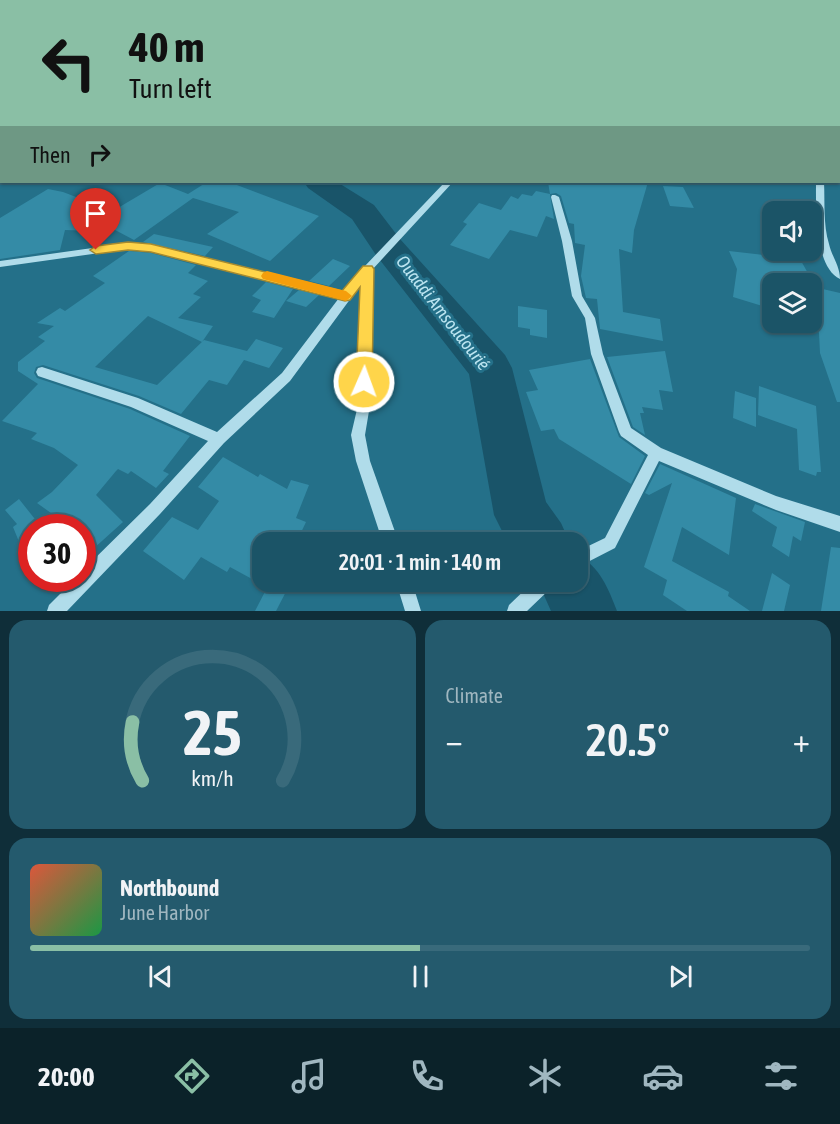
<!DOCTYPE html>
<meta charset="utf-8">
<style>
:root{--surface:#1b5467;--page:#245a6d;--text:#f1f3f6;--muted:#a0b7c0;--line:#396a7b;--accent:#8abfa5}
body{margin:0;font-family:"Asap Condensed",sans-serif;background:var(--page);color:var(--text);height:100vh;display:flex;flex-direction:column;font-size:22px;white-space:nowrap}
*{box-sizing:border-box;margin:0}
p{font-size:20px;color:var(--muted)}
.icon{flex:none;width:33px;height:33px;fill:none;stroke:currentColor;stroke-width:2;stroke-linecap:round;stroke-linejoin:round}
.map{position:relative;height:611px;overflow:hidden}
.side{display:flex;flex-direction:column;gap:9px;padding:9px;background:#0f2e39;flex:1}
.side>*{flex:none}
.top-card{position:absolute;left:0px;top:0px;width:840px;height:183px;box-shadow:0 2px 4px #0004,0 0 0 2px var(--line);background:#8abfa5;color:#111;overflow:hidden}
.buttons{position:absolute;left:762px;top:201px;display:grid;gap:12px}
.buttons a{display:grid;place-items:center;width:60px;height:60px;border-radius:12px;background:var(--surface);box-shadow:0 2px 4px #0004,0 0 0 2px var(--line);font-size:30px}
.speed{position:absolute;left:18px;top:514px;display:flex;gap:12px;font-size:30px;font-weight:700;text-align:center}
.speed>*{display:grid;place-content:center;width:78px;height:78px;border-radius:50%;background:var(--surface);box-shadow:0 2px 4px #0004,0 0 0 2px var(--line);line-height:1}
.speed .limit{border:9px solid #d22;background:#fff;color:#111}
.pin{position:absolute;display:grid;place-items:center;width:51px;height:51px;color:#fff;margin:-62px -26px;border-radius:50% 50% 50% 0;rotate:-45deg;box-shadow:0 0 6px #0007}
.pin .icon{rotate:45deg}
.me{position:absolute;width:66px;margin:-33px;rotate:2deg;stroke-linejoin:round;filter:drop-shadow(0 0 4px #0008)}
.turn{display:flex;align-items:center;gap:21px;height:126px;padding:0 30px;font-size:27px}
.turn .icon{width:78px;height:78px;stroke-width:2.5}
.turn b{display:block;font-size:42px;line-height:51px}
.then{display:flex;align-items:center;height:57px;padding:0 30px;background:#0003;gap:12px;font-size:22px}
.big{font-size:45px;font-weight:600;line-height:1.1}
.side .card{flex:1;display:flex;flex-direction:column;justify-content:center;gap:9px;min-width:0;padding:0 21px;border-radius:18px;background:var(--page)}
.side .dial{align-items:center;gap:0}
.dial svg{height:156px;overflow:visible;fill:none;stroke:var(--line);stroke-width:7;stroke-linecap:round;text-anchor:middle}
.dial text{fill:var(--text);stroke:none}
.song{display:flex;align-items:center;gap:18px}
.cover{width:72px;height:72px;border-radius:9px;background:linear-gradient(135deg,hsl(10 70% 55%),hsl(140 70% 35%))}
.played{height:6px;border-radius:3px;background:linear-gradient(90deg,var(--accent) 50%,var(--line) 50%)}
.keys{display:flex;justify-content:space-around;direction:ltr}
.heat{display:flex;justify-content:space-between;align-items:center;font-size:33px;direction:ltr}
.side .tiles{flex:1;display:grid;gap:9px;grid-template-columns:1fr 1fr}
.card:last-child{grid-column:span 2}
.trip{position:absolute;left:252px;top:532px;width:336px;height:60px;border-radius:18px;background:var(--surface);box-shadow:0 2px 4px #0004,0 0 0 2px var(--line);font-weight:600;line-height:60px;text-align:center}
.tabs{display:flex;height:96px;justify-content:space-around;align-items:center;background:#0b2229;color:var(--muted)}
.tabs .icon{width:42px;height:42px}
.tabs .on{color:var(--accent)}
.tabs b{font-size:27px;color:var(--text)}
.map>svg:first-child{display:block}
</style>
<div class="map">
<svg width="840" height="611" viewBox="0 0 840 611">
<rect width="100%" height="100%" fill="#247089"/>
<g fill="none" stroke-linecap="round" stroke-linejoin="round">
<!-- river -->
<path fill="#195469" fill-rule="evenodd" d="M304,182H337L374,205L400,239L505,355L512,368L546,502L561,523L570,543H508L494,515L469,374L376,255L352,219L308,188Z
M578,556C599,565 609,590 617,611H551L538,582H578Z"/>
</g>
<!-- building -->
<path fill="#348ba6" d="M207,182H229L319,216L270,261L207,234L239,212L193,198L134,240L100,222L92,231L65,230L60,250L0,259V218L48,189L63,192L110,210L106,215L160,183L188,194Z
M548,182H648L634,230L632,253L619,249L623,312L660,319L663,341L600,329L597,299L586,298L581,276L585,245L575,243L574,224L569,223L561,196L556,193L550,194Z
M663,186L683,187L694,208L670,206Z
M536,191L550,194L554,219L546,216L537,237L510,230L489,259L450,245L467,224L463,222L479,203L501,210L511,196L518,199L522,194L532,196Z
M154,234L213,247L205,256L143,242Z
M129,251L151,253L196,265L188,273L208,281L193,294L201,297L178,318L213,326L202,342L148,316L95,367L157,385L204,340L247,351L256,339L283,348L269,368L244,360L227,385L209,380L181,414L139,396L43,365L36,367L34,373L37,378L130,409L190,436L163,471L169,474L156,488L131,471L128,474L118,469L116,471L96,495L123,522L82,559V528H72L37,503L52,492L78,465L54,448L31,439L37,433L2,421L38,384L18,371V362L45,341L38,337L54,326L37,323L60,308L65,311L105,283L93,276Z
M729,251L800,259L814,284H772V309L733,297L737,269Z
M333,259L350,266L329,286L309,281Z
M266,282L293,289L274,318L252,312L261,300L252,296Z
M814,287L840,293V402H837L820,353L819,333L815,323Z
M299,290L319,295L306,307L286,301Z
M518,306L547,310V338L530,335V329L518,327Z
M665,351L673,392L659,390L663,410L642,407L644,413H640L645,435L633,427L607,357Z
M590,359L619,437L645,456L631,484L559,439L554,429L541,431L526,392L538,390L529,370Z
M759,386L816,406L821,472H817L816,476L799,470L797,429L758,415Z
M735,391L756,398V427L733,418Z
M223,457L258,477L260,474L287,489L291,480L309,485L296,518L306,522L296,543H262V562L252,579L230,567L227,572L201,557L184,580L143,551L172,517L198,530L219,501L198,487Z
M660,464L736,498L729,555L682,527L672,561L729,592L728,596L750,611H687L663,595L667,580L644,567L672,483L649,495L645,493Z
M19,499L42,528H32L31,571L13,527L17,524L5,510Z
M755,504L805,522L801,541L793,536L789,557L772,546L777,527L752,511Z
M831,547L840,548V611H821Z
M772,573L790,585L784,611H762Z
M270,582H291L276,611H255Z"/>
<g fill="none" stroke-linecap="round" stroke-linejoin="round">
<!-- minor -->
<path fill="#b0dcea" fill-rule="evenodd" d="M838,68H840V72H838Z
M2,71V75L0,76V72Z
M838,131H840V135H838Z
M838,163H840V167H838Z
M445,182H453L372,270L370,405L365,435L370,461L399,543H383L356,461L351,435L358,405L362,283L290,381L224,443L160,514L67,611H47L49,605L75,579H82V571L150,504L208,441L131,407L38,376L36,372L38,368L42,367L138,398L217,432L282,373L339,298L151,251L128,249L0,267V261L128,243L151,245L344,292L364,267Z
M816,182H824C825,202 823,224 829,244C832,257 840,266 840,279C814,267 816,206 816,182Z
M552,195H555L559,197L572,241L582,296L595,318L603,354L631,428L661,448L776,496L840,516V532L776,510L659,461L615,548L578,567V551L605,538L648,455L621,436L619,432L591,354L585,318L572,296L562,241L551,197Z
M396,582H412L421,611H405Z
M533,582H553L551,588L527,611H507L509,605Z"/>
</g>
<!-- sky -->
<linearGradient id="sky" x2="0" y2="1"><stop stop-color="#143e4b"/><stop offset="0.43" stop-color="#3f7a97"/><stop offset="1" stop-color="#3f7a97" stop-opacity="0"/></linearGradient>
<rect width="840" height="150" fill="url(#sky)"/>
<!-- route -->
<path fill="#ffd54a" stroke="#a68a30" stroke-width="1.5" d="M128,242L151,244L342,291L363,266H372L374,269L372,382L370,387L364,389L359,387L356,382L360,287L350,300L345,301L151,252L128,250L96,254L90,250L96,246Z"/>
<!-- slow -->
<path fill="#f59e0b" d="M267,271L346,291L352,296L346,301L263,279L261,276L263,273Z"/>
<g text-anchor="middle" stroke-width="6" stroke-linejoin="round" paint-order="stroke">
<!-- water labels -->
<g font-size="18" font-style="italic" fill="#bce5f1" stroke="#247089">
<text transform="translate(443 313) rotate(52)" y="6">Ouaddi Amsoudourié</text>
</g>
</g>
</svg>
<div class="buttons">
<a><svg class="icon" aria-label="sound" viewBox="0 0 24 24"><path d="M4 9h4l5-4v14l-5-4H4zM17 9q2 3 0 6"/></svg></a>
<a><svg class="icon" aria-label="layers" viewBox="0 0 24 24"><path d="M12 4l9 5-9 5-9-5zM3 14l9 5 9-5"/></svg></a>
</div>
<div class="speed"><div class="limit">30</div></div>
<div class="pin" style="left:96px;top:250px;background:#d93025"><svg class="icon" aria-label="arrive" viewBox="0 0 24 24"><path d="M6 21V4h12l-3 4 3 4H6"/></svg></div>
<svg class="me" style="left:364px;top:382px" viewBox="-20 -20 40 40"><circle r="17" fill="#ffd54a" stroke="#fff" stroke-width="3"/><path d="M0-11L8 9 0 5-8 9z" fill="#fff"/></svg>
<div class="trip">20:01 · 1 min · 140 m</div>
<div class="top-card">
<div class="turn"><svg class="icon" aria-label="left" viewBox="0 0 24 24"><path d="M17 20v-9H6M10 6l-5 5 5 5"/></svg><div><b>40 m</b>Turn left</div></div>
<div class="then">Then<svg class="icon" aria-label="right" viewBox="0 0 24 24"><path d="M7 20v-9h11M14 6l5 5-5 5"/></svg></div>
</div>
</div>
<section class="side">
<div class="tiles">
<div class="card dial"><svg viewBox="0 0 100 80">
<path d="M14 69A42 42 0 1 1 86 69"/>
<path d="M14 69A42 42 0 0 1 9 39" stroke="#8abfa5"/>
<text x="50" y="56" font-size="32" font-weight="700">25</text>
<text x="50" y="72" font-size="11">km/h</text>
</svg></div>
<div class="card"><p>Climate</p>
<div class="heat"><a>−</a><b class="big">20.5°</b><a>+</a></div>
</div>
<div class="card">
<div class="song"><i class="cover"></i><div><b>Northbound</b><p>June Harbor</p></div></div>
<div class="played"></div>
<div class="keys"><svg class="icon" aria-label="previous" viewBox="0 0 24 24"><path d="M18 5L8 12l10 7zM5 5v14"/></svg><svg class="icon" aria-label="pause" viewBox="0 0 24 24"><path d="M8 5v14M16 5v14"/></svg><svg class="icon" aria-label="next" viewBox="0 0 24 24"><path d="M6 5l10 7-10 7zM19 5v14"/></svg></div>
</div>
</div>
</section>
<nav class="tabs">
<b>20:00</b>
<svg class="icon on" aria-label="directions" viewBox="0 0 24 24"><path d="M12 3l9 9-9 9-9-9zM9 14v-3h6M13 9l2 2-2 2"/></svg>
<svg class="icon" aria-label="music" viewBox="0 0 24 24"><path d="M9 18V5l10-2v13"/><circle cx="6" cy="18" r="3"/><circle cx="16" cy="16" r="3"/></svg>
<svg class="icon" aria-label="phone" viewBox="0 0 24 24"><path d="M5 4h4l2 5-3 2q2 4 5 5l2-3 5 2v4C11 20 4 13 5 4z"/></svg>
<svg class="icon" aria-label="climate" viewBox="0 0 24 24"><path d="M12 3v18M4 7l16 10M4 17L20 7"/></svg>
<svg class="icon" aria-label="car" viewBox="0 0 24 24"><path d="M5 17H2v-5l4-1 3-4h7l3 4 3 1v5h-3M9 17h6M6 11h13"/><circle cx="7" cy="17" r="2"/><circle cx="17" cy="17" r="2"/></svg>
<svg class="icon" aria-label="filters" viewBox="0 0 24 24"><path d="M4 7h16M4 17h16"/><circle cx="9" cy="7" r="2"/><circle cx="15" cy="17" r="2"/></svg>
</nav>
